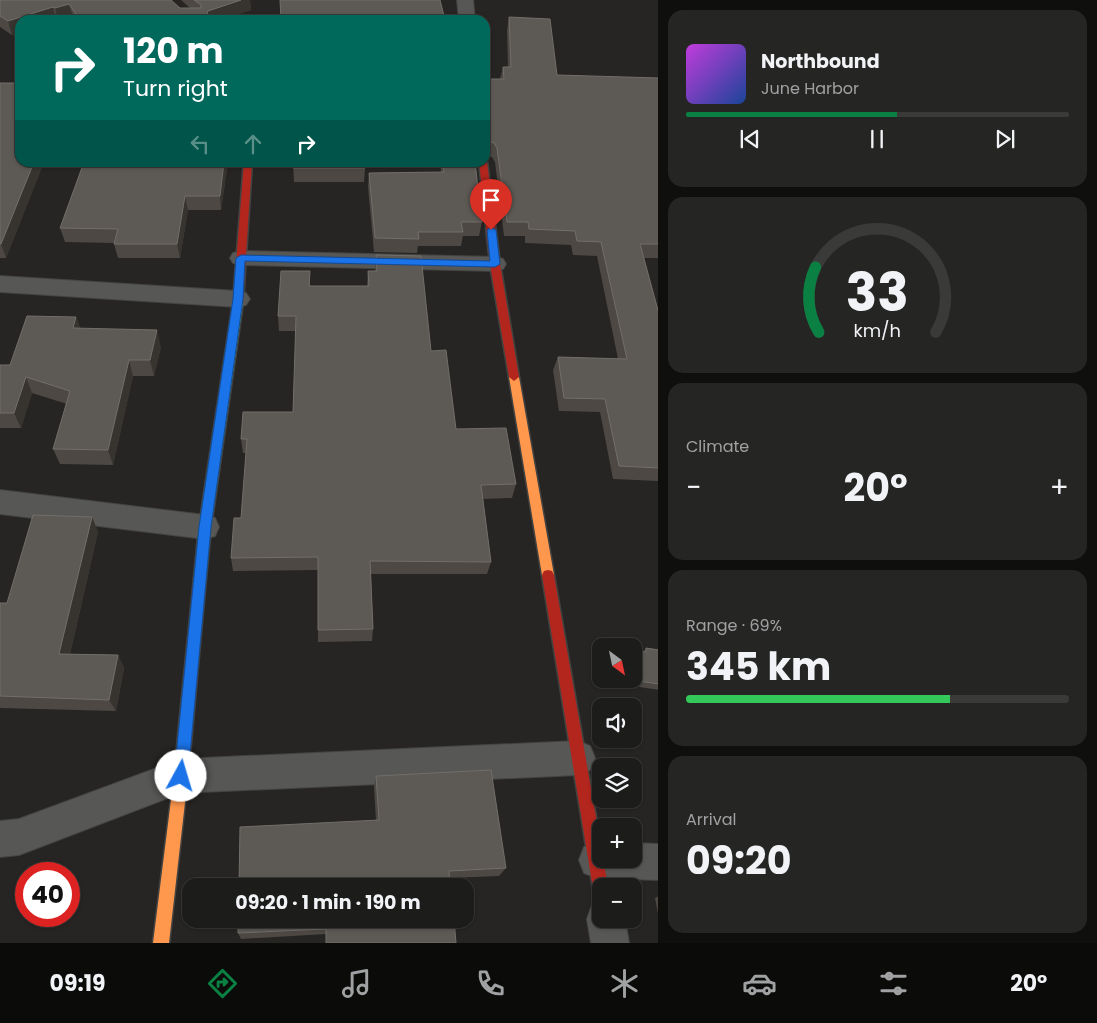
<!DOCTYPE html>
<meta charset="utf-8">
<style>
:root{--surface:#1c1c1a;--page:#252523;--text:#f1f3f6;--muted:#a0a1a2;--line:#3a3a39;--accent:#0b8043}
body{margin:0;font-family:Poppins,sans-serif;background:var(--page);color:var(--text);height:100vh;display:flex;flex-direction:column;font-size:19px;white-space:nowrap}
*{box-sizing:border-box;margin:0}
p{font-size:16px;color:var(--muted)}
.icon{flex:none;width:28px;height:28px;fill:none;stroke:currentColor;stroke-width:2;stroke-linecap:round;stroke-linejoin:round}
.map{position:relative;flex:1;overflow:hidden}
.sheet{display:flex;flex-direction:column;gap:10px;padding:10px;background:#0f0f0e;width:439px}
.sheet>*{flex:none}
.guide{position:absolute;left:15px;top:15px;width:475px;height:152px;border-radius:15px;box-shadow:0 1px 4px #0004,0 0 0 1px var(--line);background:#00695c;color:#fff;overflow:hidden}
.needle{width:32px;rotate:147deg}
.tools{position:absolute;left:592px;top:638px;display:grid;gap:10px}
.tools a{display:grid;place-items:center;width:50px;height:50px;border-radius:10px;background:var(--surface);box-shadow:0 1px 4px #0004,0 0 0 1px var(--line);font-size:25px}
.speed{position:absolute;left:15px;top:862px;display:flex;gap:10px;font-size:25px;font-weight:700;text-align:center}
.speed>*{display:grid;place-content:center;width:65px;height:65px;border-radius:50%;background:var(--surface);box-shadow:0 1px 4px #0004,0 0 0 1px var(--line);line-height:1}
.speed .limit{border:8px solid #d22;background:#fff;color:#111}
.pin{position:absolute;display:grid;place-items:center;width:42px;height:42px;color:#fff;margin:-51px -21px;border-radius:50% 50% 50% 0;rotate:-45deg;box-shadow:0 0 5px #0007}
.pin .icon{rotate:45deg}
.me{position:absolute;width:55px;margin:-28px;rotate:6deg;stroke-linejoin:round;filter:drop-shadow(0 0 4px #0008)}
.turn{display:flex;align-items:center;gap:18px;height:105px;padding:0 25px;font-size:22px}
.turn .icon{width:65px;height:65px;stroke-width:2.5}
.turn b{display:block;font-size:35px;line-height:42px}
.lanes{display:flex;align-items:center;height:48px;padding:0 25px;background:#0003;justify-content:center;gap:25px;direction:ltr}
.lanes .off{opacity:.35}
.big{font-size:38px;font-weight:700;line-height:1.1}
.sheet .card{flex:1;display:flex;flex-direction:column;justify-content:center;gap:8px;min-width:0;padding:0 18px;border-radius:15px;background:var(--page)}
.sheet .dial{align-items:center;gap:0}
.dial svg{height:130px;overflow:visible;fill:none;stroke:var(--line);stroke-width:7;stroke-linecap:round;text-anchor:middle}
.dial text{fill:var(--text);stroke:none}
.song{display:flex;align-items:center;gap:15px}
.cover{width:60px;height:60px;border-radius:8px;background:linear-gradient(135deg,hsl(290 70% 55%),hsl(220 70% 35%))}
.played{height:5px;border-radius:2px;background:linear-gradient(90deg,var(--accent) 55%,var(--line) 55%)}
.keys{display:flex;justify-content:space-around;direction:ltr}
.heat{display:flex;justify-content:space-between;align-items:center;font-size:28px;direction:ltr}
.charge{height:8px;border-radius:4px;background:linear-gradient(90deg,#34c759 69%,var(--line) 0)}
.trip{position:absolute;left:182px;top:878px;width:292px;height:50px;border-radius:15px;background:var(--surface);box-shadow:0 1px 4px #0004,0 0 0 1px var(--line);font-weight:700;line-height:50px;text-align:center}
.tab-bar{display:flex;height:80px;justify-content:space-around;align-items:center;background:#0b0b0a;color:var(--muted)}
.tab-bar .icon{width:35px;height:35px}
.tab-bar .selected{color:var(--accent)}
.tab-bar b{font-size:22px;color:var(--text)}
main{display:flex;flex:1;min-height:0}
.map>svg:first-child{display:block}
</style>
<main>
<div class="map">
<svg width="659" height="943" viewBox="0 0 659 943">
<rect width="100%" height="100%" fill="#262523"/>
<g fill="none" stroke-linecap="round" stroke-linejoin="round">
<!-- street casing -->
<g stroke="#434342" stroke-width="2">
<path id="street" d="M457,0H473L475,20H459Z
M241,251L495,257L503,259L506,264L503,269L495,271L241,265L233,263L230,258L233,253Z
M0,276L238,291L246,293L250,299L246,305L238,307L0,292Z
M0,490L205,515L215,518L219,527L215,536L205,539L0,514Z
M578,741L590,746L595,758L590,770L578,775L181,793L19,855L0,857V821L19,819L181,759Z
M597,842H601V859H634V843L659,844V880L597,878L584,873L579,860L584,847Z
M601,902V919H625L629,943H591L587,919L592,905Z"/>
</g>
<!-- fast casing -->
<g stroke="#434342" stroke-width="3">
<path id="fast" d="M238,299L243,302L211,527L206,578L204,582L200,583L196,582L194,578L199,527L233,302Z"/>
</g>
<!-- slow casing -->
<g stroke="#434342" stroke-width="3">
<path id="slow" d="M514,373L519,377L554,575L552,579L548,580L544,579L542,575L509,377Z
M200,573L204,574L206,578L188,776L169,943H153L174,776L194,578L196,574Z"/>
</g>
<!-- jam casing -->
<g stroke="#434342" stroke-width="3">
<path id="jam" d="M485,160L487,162L500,264L519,377L514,381L509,377L490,264L479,162H485Z
M244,162H252L243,302L238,305L233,302Z
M548,570L552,571L554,575L601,846V859H603L608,886H601V897L596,894L593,889L542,575L544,571Z"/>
</g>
<!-- street -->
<use href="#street" fill="#575756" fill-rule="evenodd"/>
<!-- fast -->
<use href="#fast" fill="#63d668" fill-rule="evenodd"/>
<!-- slow -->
<use href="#slow" fill="#ff974d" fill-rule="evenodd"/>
<!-- jam -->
<use href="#jam" fill="#b3261e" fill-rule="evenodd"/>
</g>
<!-- wall -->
<path fill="#4d4843" d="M0,0L180,8H190L181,0H250L251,10L221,20H75L73,17L63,20H20V32L12,35L0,27Z
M509,17L557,75L659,78V258H644L659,314V481L613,479L600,412L559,411L553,370L558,357L618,359L597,256L573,255L571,245L525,243V236H504L495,162L492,157L485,155V79H500L503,67H508L507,30Z
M0,83L20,162H44L6,258H0Z
M228,162L221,210H188L180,258H118L114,244L115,243L65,242L60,228Z
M293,162L365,168L364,182H294Z
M440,162H475L482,222L479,236H463L461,246H418L417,253L374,252L368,187L369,173L441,172Z
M376,255L431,351L456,429L516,484L512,498L483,499L491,562L487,574H371L373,629L372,641L318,642V570L233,571L231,558L241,518L246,453H243L241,439L293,412L296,331H279L278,316L310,271V286H367L368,271H375Z
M76,317L80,328L161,347L154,376H133L113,465L60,464L53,449L67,404L32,393L21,428H0V365H10Z
M92,517L98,532L70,654L118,655L124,668L116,711L0,708V603H7Z
M646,648L659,650V690L606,682V679H634L643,652Z
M376,776L506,868L499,876L450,878L376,821L374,786Z
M659,896V919L655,898Z
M454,919L326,934L241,939L238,933Z"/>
<!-- shaded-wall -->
<path fill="#37332f" d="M241,0H250L251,10L221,20H205L208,11Z
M69,4L73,17L63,20H58L55,8Z
M53,7L56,20H20V32L12,35L8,21Z
M34,162H44L6,258L1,244Z
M224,162H228L221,210L220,196Z
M185,196L188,210L180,258L177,244Z
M76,317L82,333L73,328Z
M157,330L161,347L154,376L150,360Z
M129,360L133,376L113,465L108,450Z
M26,377L32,393L21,428L14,413Z
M92,517L98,532L67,666L59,654Z
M118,655L124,668L116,711L109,700Z"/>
<!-- building -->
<path fill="#5d5954" stroke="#726e69" d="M0,0H171L180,8H201V5L194,0H241L208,11L205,20H80L69,4L55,8L53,7L8,21L0,16Z
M280,0H440L445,20H281Z
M509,17L550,19L557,75L659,78V244H640L659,314V468L619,466L605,399L564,398L558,357L627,359L601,242L577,241L575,231L529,229L528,222H507L497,148L494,143L486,140L485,146V79H504L503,67H511Z
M0,83H20V162H34L1,244H0Z
M84,162H224L220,196H185L177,244H114L118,229L60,228Z
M293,162H365V168H293Z
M443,162H475L482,222H461L463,232H418L419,239L375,238L369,173L444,172Z
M376,255L421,256L431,351L446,350L456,429L506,428L516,484L481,485L491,562L370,561L373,629L318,630V557L231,558L234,518H241L247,439H241L243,412H293L296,316H278L281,271H310L309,286H369L368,271H377Z
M27,316L76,317L73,328L157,330L150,360H129L108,450L53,449L70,391L26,377L14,413H0V365H10Z
M33,515L92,517L59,654L118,655L109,700L0,696V603H7Z
M646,648L659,650V684L624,679H634V650L646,652Z
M491,770L506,868L449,871L450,886H239L240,827L379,820L376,776Z
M238,919H454L456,943H326V929L238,933Z"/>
<!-- route -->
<path fill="#1a73e8" stroke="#114b97" d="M491,227L496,230L500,264L495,267L245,261L243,299L211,527L188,776L186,781L181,783L176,781L174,776L199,527L233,299L236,258L241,255L490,261L487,230Z"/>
</svg>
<div class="tools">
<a><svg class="needle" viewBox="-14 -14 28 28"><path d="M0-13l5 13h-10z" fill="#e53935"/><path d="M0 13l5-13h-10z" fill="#a0a1a2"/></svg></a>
<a><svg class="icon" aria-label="sound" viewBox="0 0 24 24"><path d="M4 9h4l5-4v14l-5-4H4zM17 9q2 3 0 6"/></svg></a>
<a><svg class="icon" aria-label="layers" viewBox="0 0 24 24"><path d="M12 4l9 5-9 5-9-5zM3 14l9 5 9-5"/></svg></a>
<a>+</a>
<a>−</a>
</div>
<div class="speed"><div class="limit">40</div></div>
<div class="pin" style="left:491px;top:230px;background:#d93025"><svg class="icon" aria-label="arrive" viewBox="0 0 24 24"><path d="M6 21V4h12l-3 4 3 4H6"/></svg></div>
<svg class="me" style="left:181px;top:776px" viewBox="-20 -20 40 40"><circle r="19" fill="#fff"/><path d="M0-13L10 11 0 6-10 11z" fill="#1a73e8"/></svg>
<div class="trip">09:20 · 1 min · 190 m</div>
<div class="guide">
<div class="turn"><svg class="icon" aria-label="right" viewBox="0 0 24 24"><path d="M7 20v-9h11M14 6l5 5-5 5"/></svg><div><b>120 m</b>Turn right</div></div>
<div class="lanes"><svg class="icon off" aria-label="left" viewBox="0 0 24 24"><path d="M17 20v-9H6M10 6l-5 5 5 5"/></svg><svg class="icon off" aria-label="ahead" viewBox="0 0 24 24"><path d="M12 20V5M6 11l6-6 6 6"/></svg><svg class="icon" aria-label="right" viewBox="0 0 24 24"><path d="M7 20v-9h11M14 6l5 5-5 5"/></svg></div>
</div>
</div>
<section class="sheet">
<div class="card">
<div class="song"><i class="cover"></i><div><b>Northbound</b><p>June Harbor</p></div></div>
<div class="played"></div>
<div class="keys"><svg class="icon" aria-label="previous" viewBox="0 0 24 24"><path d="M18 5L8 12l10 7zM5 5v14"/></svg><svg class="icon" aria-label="pause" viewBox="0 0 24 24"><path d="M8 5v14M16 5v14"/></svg><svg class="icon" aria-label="next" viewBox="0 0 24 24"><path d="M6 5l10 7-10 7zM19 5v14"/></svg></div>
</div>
<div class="card dial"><svg viewBox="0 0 100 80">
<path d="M14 69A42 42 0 1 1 86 69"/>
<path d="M14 69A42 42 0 0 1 12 29" stroke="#0b8043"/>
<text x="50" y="56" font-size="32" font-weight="700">33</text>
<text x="50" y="72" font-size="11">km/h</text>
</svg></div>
<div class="card"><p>Climate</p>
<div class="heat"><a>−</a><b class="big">20°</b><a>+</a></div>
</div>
<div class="card"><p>Range · 69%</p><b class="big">345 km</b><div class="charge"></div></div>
<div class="card"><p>Arrival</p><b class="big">09:20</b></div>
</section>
</main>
<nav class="tab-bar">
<b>09:19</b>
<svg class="icon selected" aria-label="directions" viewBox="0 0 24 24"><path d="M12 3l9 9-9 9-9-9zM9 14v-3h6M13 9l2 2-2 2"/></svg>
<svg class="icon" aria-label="music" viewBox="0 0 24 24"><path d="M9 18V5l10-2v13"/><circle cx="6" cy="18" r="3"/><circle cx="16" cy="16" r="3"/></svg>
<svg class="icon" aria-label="phone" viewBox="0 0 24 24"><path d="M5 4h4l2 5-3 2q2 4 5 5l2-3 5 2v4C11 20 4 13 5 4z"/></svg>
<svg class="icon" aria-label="climate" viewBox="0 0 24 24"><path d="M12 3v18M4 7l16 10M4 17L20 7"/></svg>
<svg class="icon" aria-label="car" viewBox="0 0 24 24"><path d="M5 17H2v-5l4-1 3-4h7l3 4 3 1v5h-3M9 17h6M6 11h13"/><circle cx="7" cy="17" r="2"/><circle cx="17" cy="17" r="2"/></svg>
<svg class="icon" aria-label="filters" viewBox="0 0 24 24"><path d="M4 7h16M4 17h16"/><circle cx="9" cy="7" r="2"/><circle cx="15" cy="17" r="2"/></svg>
<b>20°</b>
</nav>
